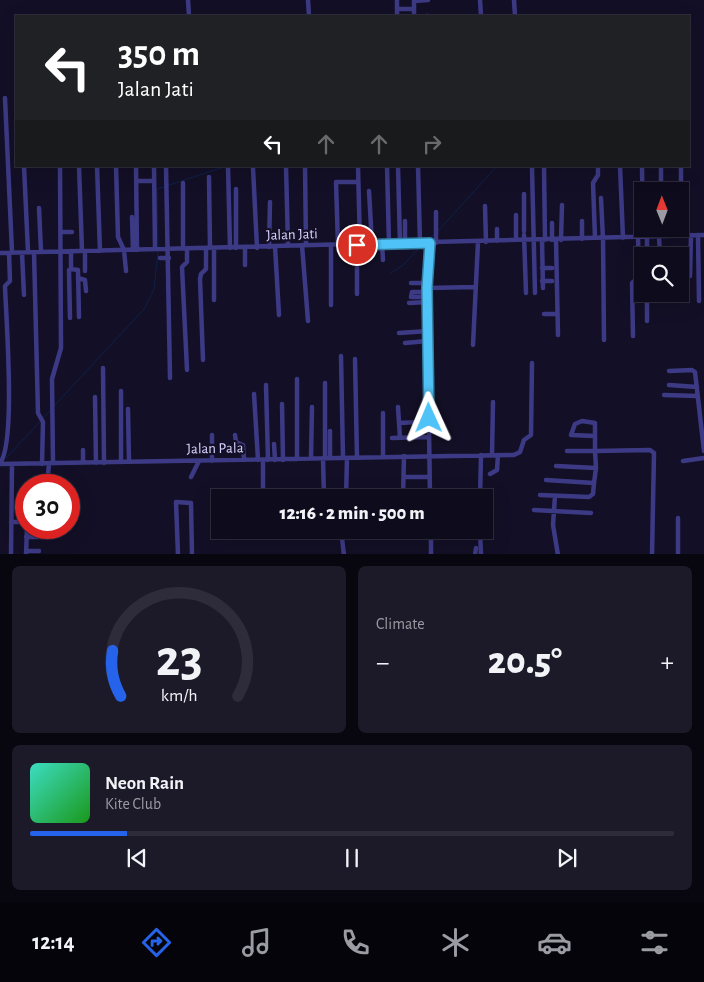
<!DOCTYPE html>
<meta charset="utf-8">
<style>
:root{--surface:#0e0b1c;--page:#1c1929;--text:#f1f3f6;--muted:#9b9ba3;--line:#2e2b3b;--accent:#2563eb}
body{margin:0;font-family:"Alegreya Sans",sans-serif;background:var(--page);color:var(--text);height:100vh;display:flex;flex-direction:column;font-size:19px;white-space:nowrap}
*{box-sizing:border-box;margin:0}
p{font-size:16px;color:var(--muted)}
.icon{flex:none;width:28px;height:28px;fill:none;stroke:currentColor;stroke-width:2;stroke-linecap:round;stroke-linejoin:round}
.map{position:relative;height:554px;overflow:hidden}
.details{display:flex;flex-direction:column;gap:12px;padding:12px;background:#08060f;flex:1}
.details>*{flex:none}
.banner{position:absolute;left:15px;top:15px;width:675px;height:152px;border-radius:0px;box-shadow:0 5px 20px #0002,0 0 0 1px var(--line);background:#202124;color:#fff;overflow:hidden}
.needle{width:32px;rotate:359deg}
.tools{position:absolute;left:634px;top:182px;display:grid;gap:10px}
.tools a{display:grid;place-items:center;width:55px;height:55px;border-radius:0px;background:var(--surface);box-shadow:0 5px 20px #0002,0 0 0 1px var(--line);font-size:25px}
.speed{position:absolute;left:15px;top:474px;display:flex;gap:10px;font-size:25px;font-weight:700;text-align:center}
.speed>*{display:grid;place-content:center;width:65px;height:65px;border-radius:50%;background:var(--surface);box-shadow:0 5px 20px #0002,0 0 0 1px var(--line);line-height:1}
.speed .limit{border:8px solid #d22;background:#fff;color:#111}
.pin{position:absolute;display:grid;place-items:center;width:42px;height:42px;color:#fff;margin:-21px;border:2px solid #fff;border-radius:50%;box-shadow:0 1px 5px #0007}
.me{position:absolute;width:55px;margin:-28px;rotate:359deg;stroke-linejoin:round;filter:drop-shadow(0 0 4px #0008)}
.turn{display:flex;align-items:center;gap:18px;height:105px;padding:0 20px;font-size:22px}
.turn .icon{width:65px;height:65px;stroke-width:2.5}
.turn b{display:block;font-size:35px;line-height:42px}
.lanes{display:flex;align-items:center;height:48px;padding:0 20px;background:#0003;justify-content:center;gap:25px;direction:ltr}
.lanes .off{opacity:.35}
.big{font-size:38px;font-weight:800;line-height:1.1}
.details .widget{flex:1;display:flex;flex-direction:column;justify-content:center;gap:8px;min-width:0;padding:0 18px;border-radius:8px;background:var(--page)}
.details .dial{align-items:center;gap:0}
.dial svg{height:130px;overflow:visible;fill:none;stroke:var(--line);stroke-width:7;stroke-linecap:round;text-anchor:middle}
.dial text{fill:var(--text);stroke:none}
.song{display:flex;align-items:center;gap:15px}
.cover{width:60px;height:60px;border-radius:8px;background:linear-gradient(135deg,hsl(170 70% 55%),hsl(120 70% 35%))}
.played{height:5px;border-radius:2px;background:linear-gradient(90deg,var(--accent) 15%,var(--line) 15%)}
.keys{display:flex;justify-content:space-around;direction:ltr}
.heat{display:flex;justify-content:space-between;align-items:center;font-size:28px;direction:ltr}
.details .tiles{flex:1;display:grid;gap:12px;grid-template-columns:1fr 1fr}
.widget:last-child{grid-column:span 2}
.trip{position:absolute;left:211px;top:489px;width:282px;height:50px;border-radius:0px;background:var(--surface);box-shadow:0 5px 20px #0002,0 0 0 1px var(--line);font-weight:800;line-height:50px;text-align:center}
.menu{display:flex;height:80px;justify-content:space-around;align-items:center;background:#06040b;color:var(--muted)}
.menu .icon{width:35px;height:35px}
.menu .current{color:var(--accent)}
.menu b{font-size:22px;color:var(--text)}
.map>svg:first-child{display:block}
</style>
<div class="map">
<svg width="704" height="555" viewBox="0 0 704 555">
<rect width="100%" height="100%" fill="#130f26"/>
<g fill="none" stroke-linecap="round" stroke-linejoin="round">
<!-- stream -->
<path stroke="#0c2248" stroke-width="1" d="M438,231L497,166
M427,241L433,235
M158,247L157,189L227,166
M391,273L403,265L424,243
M54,406L144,309L154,289L158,251
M42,419L50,411
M6,458L40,422"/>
<!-- minor -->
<path stroke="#3d3a85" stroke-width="4.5" d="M188,0L189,16
M308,0L309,16
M397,0V16
M414,0V16
M480,0L481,16
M514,0L515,16
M414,1L428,0
M397,9H414
M426,16H428
M5,98L12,252
M24,166L28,252
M79,166L82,251
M97,166L100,251
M116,166L118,237L124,250L126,271
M136,166L137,250
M154,166L155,249
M166,166L170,378
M228,166L230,248
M286,166L288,246
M305,166L306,245
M358,166L360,245
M387,166L389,244
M398,166L400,243
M418,166L420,243
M544,166L545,240
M620,166L623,238
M642,166L643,237
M681,166V235
M253,168L257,248
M532,168L535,293
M209,177L210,248
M136,181H154
M183,183V248
M236,189V248
M369,191L372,244
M661,191V166
M601,198L603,239
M485,206L486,242
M39,208L41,251
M436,212V243
M132,217L133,250
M405,221V243
M582,221V239
M552,223V240
M497,229V241
M524,231V194
M61,232H72
M524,235L526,293
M698,235L699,301
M659,236L660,256
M647,237V256
M595,238L593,183L598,175V166
M603,238L604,340
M516,240V215
M542,240L543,288
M556,240L558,335
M561,240L562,205
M430,243L427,288L430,498
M382,244L383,260
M302,245L308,321
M331,245V305
M357,245V294
M275,246L279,315
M338,246L336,182H358
M269,247L270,202
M187,248V262L182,267L187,370
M214,248V300
M245,248V265
M71,251V269L78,270L79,317
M85,251V271
M34,252L38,413L43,422L42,464
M0,253L704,235
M22,253L24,295
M160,258H169
M542,268H552
M690,276L691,235
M78,278L85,280L86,291
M542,281H552
M411,283H427
M427,288L475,287
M427,292H412L411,297H427
M409,303L427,302
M544,314H557
M70,318L69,270L71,269
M647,321V294
M399,333L428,331
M633,336L632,283L639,277L638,237
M405,343L427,341
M473,345L478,242
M341,356L343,458
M355,359L357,458
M203,360L200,279L201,274L206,269V248
M103,368L104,463
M669,371L692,370L695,372L704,451
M297,379V459
M325,383V458
M266,385L268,460
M669,385L697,387
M121,391V462
M254,394L258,460
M664,395L698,396
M95,397L96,463
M282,404L283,460
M398,407L400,438
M128,409L129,461
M399,423L420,422
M212,435V461
M235,435L236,442L243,445L244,460
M595,436V423L582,421L575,424L571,435L595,436V451L650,450L654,453L652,555
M392,438L429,437
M274,444L275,460
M567,451H595L596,468
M492,455L493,402
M383,457V413
M311,458L312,407
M323,458L324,498
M330,458V431
M683,461L704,458
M0,463C16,443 6,318 5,286L10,281L9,253
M53,463L52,379L61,348L60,166
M83,463V450
M0,464L514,455L520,452L524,440L531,435L532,363
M556,466L596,468L594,483
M490,474L497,470L498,455
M191,477L199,461
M404,477H430
M47,485L49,464
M540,495L589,497L593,494L594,483L546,480
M555,496L553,525L558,555
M263,498V460
M346,498L347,458
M403,498L404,456
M480,498L481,455
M534,510L591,513
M678,518V555
M11,522H26
M341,530L344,555
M431,530V555
M480,530L481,555
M430,531L467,530
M26,537H39
M26,551H39
M11,555L12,464
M26,555L27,528
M178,555L176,502L191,503L192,555
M475,555L476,548"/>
</g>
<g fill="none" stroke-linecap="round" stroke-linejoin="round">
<!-- route casing -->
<g stroke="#337fa1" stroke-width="12">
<path id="route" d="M357,245L430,243L427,288L429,418"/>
</g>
<!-- route -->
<use href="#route" stroke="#4fc3f7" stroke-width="9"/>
</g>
<g text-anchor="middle" stroke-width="4.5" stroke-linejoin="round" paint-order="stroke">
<!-- street labels -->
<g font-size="15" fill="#d9d4ff" stroke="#130f26">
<text transform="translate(292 234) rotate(-2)" y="5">Jalan Jati</text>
<text transform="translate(215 448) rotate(-1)" y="5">Jalan Pala</text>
</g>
</g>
</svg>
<div class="tools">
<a><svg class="needle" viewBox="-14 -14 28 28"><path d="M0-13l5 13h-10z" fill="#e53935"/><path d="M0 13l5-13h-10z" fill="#9b9ba3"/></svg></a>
<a><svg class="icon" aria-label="search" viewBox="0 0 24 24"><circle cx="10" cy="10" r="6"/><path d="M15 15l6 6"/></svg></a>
</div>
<div class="speed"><div class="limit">30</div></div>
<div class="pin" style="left:357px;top:245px;background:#d93025"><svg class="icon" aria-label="arrive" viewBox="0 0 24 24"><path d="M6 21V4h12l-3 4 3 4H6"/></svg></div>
<svg class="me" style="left:429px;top:418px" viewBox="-20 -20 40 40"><path d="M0-17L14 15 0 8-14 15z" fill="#4fc3f7" stroke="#fff" stroke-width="4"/></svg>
<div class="trip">12:16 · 2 min · 500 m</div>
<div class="banner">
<div class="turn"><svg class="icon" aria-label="left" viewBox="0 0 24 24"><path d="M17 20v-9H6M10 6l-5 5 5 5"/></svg><div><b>350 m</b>Jalan Jati</div></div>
<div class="lanes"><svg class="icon" aria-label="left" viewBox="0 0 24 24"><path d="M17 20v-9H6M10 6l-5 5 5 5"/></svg><svg class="icon off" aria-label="ahead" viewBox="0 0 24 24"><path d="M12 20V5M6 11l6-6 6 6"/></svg><svg class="icon off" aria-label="ahead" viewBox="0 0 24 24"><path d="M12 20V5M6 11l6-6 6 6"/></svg><svg class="icon off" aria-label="right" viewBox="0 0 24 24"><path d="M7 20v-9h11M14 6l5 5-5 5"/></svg></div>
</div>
</div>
<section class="details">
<div class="tiles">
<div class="widget dial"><svg viewBox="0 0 100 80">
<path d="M14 69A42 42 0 1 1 86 69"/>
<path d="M14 69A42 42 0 0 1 9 41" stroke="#2563eb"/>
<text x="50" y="56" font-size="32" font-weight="700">23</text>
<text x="50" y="72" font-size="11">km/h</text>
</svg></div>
<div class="widget"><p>Climate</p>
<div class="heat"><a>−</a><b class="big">20.5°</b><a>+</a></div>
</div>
<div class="widget">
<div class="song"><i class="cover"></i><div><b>Neon Rain</b><p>Kite Club</p></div></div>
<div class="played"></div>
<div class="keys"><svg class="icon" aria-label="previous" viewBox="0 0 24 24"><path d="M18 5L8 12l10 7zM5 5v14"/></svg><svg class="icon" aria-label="pause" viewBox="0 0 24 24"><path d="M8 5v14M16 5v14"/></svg><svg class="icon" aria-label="next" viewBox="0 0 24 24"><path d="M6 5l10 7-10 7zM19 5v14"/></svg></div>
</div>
</div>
</section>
<nav class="menu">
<b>12:14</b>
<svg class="icon current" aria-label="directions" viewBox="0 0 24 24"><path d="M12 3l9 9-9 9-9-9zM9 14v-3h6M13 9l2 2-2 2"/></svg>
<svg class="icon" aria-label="music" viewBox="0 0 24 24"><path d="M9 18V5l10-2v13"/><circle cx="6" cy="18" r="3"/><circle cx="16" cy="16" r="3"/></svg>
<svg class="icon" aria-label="phone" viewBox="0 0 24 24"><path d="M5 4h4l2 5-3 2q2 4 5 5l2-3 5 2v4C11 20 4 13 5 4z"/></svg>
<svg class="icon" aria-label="climate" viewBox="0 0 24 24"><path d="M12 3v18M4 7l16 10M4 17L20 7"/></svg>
<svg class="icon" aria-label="car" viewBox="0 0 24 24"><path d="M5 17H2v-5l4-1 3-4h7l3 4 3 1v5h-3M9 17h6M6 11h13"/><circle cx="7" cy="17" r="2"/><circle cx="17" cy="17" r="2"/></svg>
<svg class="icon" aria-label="filters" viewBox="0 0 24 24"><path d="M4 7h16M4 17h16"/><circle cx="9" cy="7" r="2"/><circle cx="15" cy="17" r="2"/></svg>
</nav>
